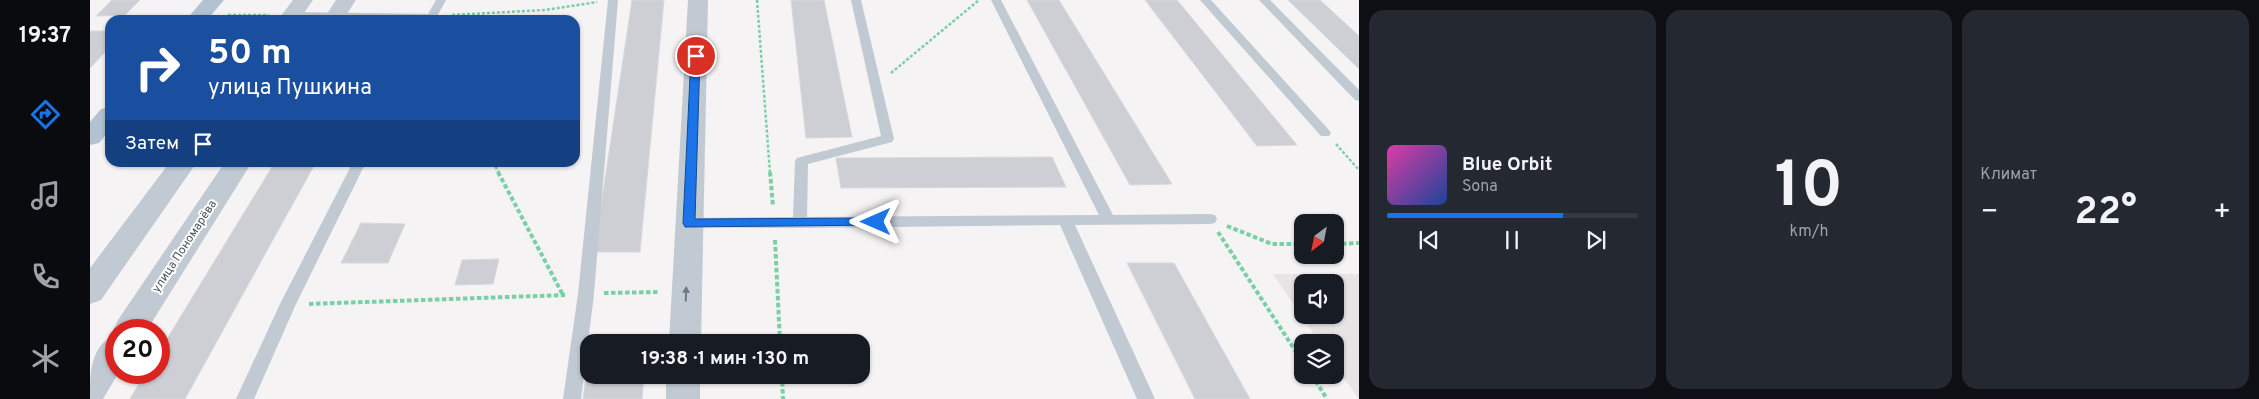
<!DOCTYPE html>
<html lang="ru">
<meta charset="utf-8">
<style>
:root{--surface:#171b24;--page:#242831;--text:#f1f3f6;--muted:#9ea1a6;--line:#363941;--accent:#1a73e8}
body{margin:0;font-family:Overpass,sans-serif;background:var(--page);color:var(--text);height:100vh;display:flex;flex-direction:column;font-size:19px;white-space:nowrap}
*{box-sizing:border-box;margin:0}
p{font-size:16px;color:var(--muted)}
.icon{flex:none;width:28px;height:28px;fill:none;stroke:currentColor;stroke-width:2;stroke-linecap:round;stroke-linejoin:round}
.map{position:relative;flex:1;overflow:hidden}
.details{display:flex;flex-direction:column;gap:10px;padding:10px;background:#0d0f14;width:900px}
.details>*{flex:none}
.banner{position:absolute;left:15px;top:15px;width:475px;height:152px;border-radius:15px;box-shadow:0 1px 4px #0004;background:#1a4fa0;color:#fff;overflow:hidden}
.needle{width:32px;rotate:212deg}
.buttons{position:absolute;left:1204px;top:214px;display:grid;gap:10px}
.buttons a{display:grid;place-items:center;width:50px;height:50px;border-radius:10px;background:var(--surface);box-shadow:0 1px 4px #0004;font-size:25px}
.speed{position:absolute;left:15px;top:319px;display:flex;gap:10px;font-size:25px;font-weight:700;text-align:center}
.speed>*{display:grid;place-content:center;width:65px;height:65px;border-radius:50%;background:var(--surface);box-shadow:0 1px 4px #0004;line-height:1}
.speed .limit{border:8px solid #d22;background:#fff;color:#111}
.pin{position:absolute;display:grid;place-items:center;width:42px;height:42px;color:#fff;margin:-21px;border:2px solid #fff;border-radius:50%;box-shadow:0 1px 5px #0007}
.me{position:absolute;width:55px;margin:-28px;rotate:270deg;stroke-linejoin:round;filter:drop-shadow(0 0 4px #0008)}
.turn{display:flex;align-items:center;gap:18px;height:105px;padding:0 20px;font-size:22px}
.turn .icon{width:65px;height:65px;stroke-width:2.5}
.turn b{display:block;font-size:35px;line-height:42px}
.then{display:flex;align-items:center;height:48px;padding:0 20px;background:#0003;gap:10px;font-size:19px}
.big{font-size:38px;font-weight:700;line-height:1.1}
.details .tile{flex:1;display:flex;flex-direction:column;justify-content:center;gap:8px;min-width:0;padding:0 18px;border-radius:15px;background:var(--page)}
.details .dial{align-items:center;gap:0}
.dial b{font-size:65px;line-height:1}
.song{display:flex;align-items:center;gap:15px}
.cover{width:60px;height:60px;border-radius:8px;background:linear-gradient(135deg,hsl(320 70% 55%),hsl(220 70% 35%))}
.played{height:5px;border-radius:2px;background:linear-gradient(90deg,var(--accent) 70%,var(--line) 70%)}
.keys{display:flex;justify-content:space-around;direction:ltr}
.heat{display:flex;justify-content:space-between;align-items:center;font-size:28px;direction:ltr}
.details .tiles{flex:1;display:grid;gap:10px;grid-template-columns:repeat(3,1fr)}
.trip{position:absolute;left:490px;top:334px;width:290px;height:50px;border-radius:15px;background:var(--surface);box-shadow:0 1px 4px #0004;font-weight:700;line-height:50px;text-align:center}
main{display:flex;flex:1;min-height:0}
.menu{display:flex;flex-direction:column;width:90px;justify-content:space-around;align-items:center;background:#090b0e;color:var(--muted)}
.menu .icon{width:35px;height:35px}
.menu .selected{color:var(--accent)}
.menu b{font-size:22px;color:var(--text)}
.map>svg:first-child{display:block}
</style>
<main>
<nav class="menu">
<b>19:37</b>
<svg class="icon selected" aria-label="directions" viewBox="0 0 24 24"><path d="M12 3l9 9-9 9-9-9zM9 14v-3h6M13 9l2 2-2 2"/></svg>
<svg class="icon" aria-label="music" viewBox="0 0 24 24"><path d="M9 18V5l10-2v13"/><circle cx="6" cy="18" r="3"/><circle cx="16" cy="16" r="3"/></svg>
<svg class="icon" aria-label="phone" viewBox="0 0 24 24"><path d="M5 4h4l2 5-3 2q2 4 5 5l2-3 5 2v4C11 20 4 13 5 4z"/></svg>
<svg class="icon" aria-label="climate" viewBox="0 0 24 24"><path d="M12 3v18M4 7l16 10M4 17L20 7"/></svg>
</nav>
<div class="map">
<svg width="1269" height="399" viewBox="0 0 1269 399">
<rect width="100%" height="100%" fill="#f5f3f3"/>
<!-- education -->
<path fill="#e6e4e5" fill-rule="evenodd" d="M1183,274H1269V399L1245,366V342H1229ZM1212,282H1245V315H1212Z"/>
<!-- building -->
<path fill="#cdcfd5" stroke="#d7d9de" d="M22,0H50L35,15L6,16Z
M542,0H574L550,252H504Z
M701,0H734L762,137L716,138Z
M937,0H969L1082,184L1040,185Z
M1055,0H1087L1207,145L1167,146Z
M1198,0H1230L1269,36V69Z
M0,31H20V47L0,68Z
M962,157L976,187L751,188L746,158Z
M185,162H226L95,399H40L56,372H69V352Z
M271,223L315,224L298,263H251Z
M409,259L403,284L365,285L372,260Z
M1037,263H1084L1160,399H1105Z
M499,356V375H554L552,399H493Z"/>
<g fill="none" stroke-linecap="round" stroke-linejoin="round">
<!-- path-far1 -->
<path stroke="#7ad0a6" stroke-width="2.5" stroke-dasharray="3 2" stroke-linecap="butt" d="M667,0L680,173
M138,15H179
M362,15L455,10L507,2
M801,73L889,0
M1246,144L1269,170
M403,162L409,173"/>
<!-- path -->
<path stroke="#7ad0a6" stroke-width="4" stroke-dasharray="4.5 2.5" stroke-linecap="butt" d="M408,172L473,295
M680,172L683,206
M1137,226L1182,244H1212
M1128,232L1212,361
M685,240L690,342
M1245,244L1269,243
M514,293L570,292
M219,304L475,295
M692,375L693,399
M1222,375L1237,399"/>
<!-- service -->
<path fill="#c1cad2" fill-rule="evenodd" d="M346,0H356L345,20L202,18L197,15L202,12L338,14Z
M518,0H528L504,294L491,399H473L488,294Z
M761,0H771L804,139L802,142L718,164L717,217L1009,215L901,0H911L1023,215L1120,214L1125,215L1127,219L1125,223L1120,224L985,225L1065,399H1047L970,225L710,228L594,227L592,223L594,219L599,218L703,217L705,161L707,158L791,136Z
M1110,0H1121L1239,130L1241,133L1239,136H1231Z
M1169,0H1180L1269,90V101L1265,100Z
M263,162H276L206,304L164,399H146L190,304Z"/>
<!-- minor -->
<path fill="#c1cad2" fill-rule="evenodd" d="M203,0H223L209,20H188Z
M246,0H266L253,20H233Z
M598,0H618L611,342H579Z
M80,162H107L11,300L0,304V268Z
M135,162H162L57,330H26V372H29L13,399H0C0,373 0,346 25,335L23,330L28,320Z
M576,375H610V399H576Z"/>
<!-- primary -->
<path fill="#b3c2d1" fill-rule="evenodd" d="M113,0H134L117,20H96Z
M20,107V130L9,143L0,145V122L11,109Z"/>
</g>
<!-- one-way arrows -->
<defs><path id="oneway-solid" d="M-6-.8H1V-3.2L6.5 0L1 3.2V.8H-6Z" transform="scale(1.25)"/></defs>
<use fill="#6e7983" href="#oneway-solid" transform="translate(596 294) rotate(-88)"/>
<!-- route -->
<path fill="#1a73e8" stroke="#114b97" d="M606,53L610,56L605,219L786,218L792,222L790,225L595,227L593,223L601,56Z"/>
<g text-anchor="middle" stroke-width="4" stroke-linejoin="round" paint-order="stroke">
<!-- street labels -->
<g font-size="12" fill="#4a5661" stroke="#fff">
<text transform="translate(94 246) rotate(-57)" y="4">улица Пономарёва</text>
</g>
</g>
</svg>
<div class="buttons">
<a><svg class="needle" viewBox="-14 -14 28 28"><path d="M0-13l5 13h-10z" fill="#e53935"/><path d="M0 13l5-13h-10z" fill="#9ea1a6"/></svg></a>
<a><svg class="icon" aria-label="sound" viewBox="0 0 24 24"><path d="M4 9h4l5-4v14l-5-4H4zM17 9q2 3 0 6"/></svg></a>
<a><svg class="icon" aria-label="layers" viewBox="0 0 24 24"><path d="M12 4l9 5-9 5-9-5zM3 14l9 5 9-5"/></svg></a>
</div>
<div class="speed"><div class="limit">20</div></div>
<div class="pin" style="left:606px;top:56px;background:#d93025"><svg class="icon" aria-label="arrive" viewBox="0 0 24 24"><path d="M6 21V4h12l-3 4 3 4H6"/></svg></div>
<svg class="me" style="left:786px;top:222px" viewBox="-20 -20 40 40"><path d="M0-17L14 15 0 8-14 15z" fill="#1a73e8" stroke="#fff" stroke-width="4"/></svg>
<div class="trip">19:38 · 1 мин · 130 m</div>
<div class="banner">
<div class="turn"><svg class="icon" aria-label="right" viewBox="0 0 24 24"><path d="M7 20v-9h11M14 6l5 5-5 5"/></svg><div><b>50 m</b>улица Пушкина</div></div>
<div class="then">Затем<svg class="icon" aria-label="arrive" viewBox="0 0 24 24"><path d="M6 21V4h12l-3 4 3 4H6"/></svg></div>
</div>
</div>
<section class="details">
<div class="tiles">
<div class="tile">
<div class="song"><i class="cover"></i><div><b>Blue Orbit</b><p>Sona</p></div></div>
<div class="played"></div>
<div class="keys"><svg class="icon" aria-label="previous" viewBox="0 0 24 24"><path d="M18 5L8 12l10 7zM5 5v14"/></svg><svg class="icon" aria-label="pause" viewBox="0 0 24 24"><path d="M8 5v14M16 5v14"/></svg><svg class="icon" aria-label="next" viewBox="0 0 24 24"><path d="M6 5l10 7-10 7zM19 5v14"/></svg></div>
</div>
<div class="tile dial"><b>10</b><p>km/h</p></div>
<div class="tile"><p>Климат</p>
<div class="heat"><a>−</a><b class="big">22°</b><a>+</a></div>
</div>
</div>
</section>
</main>
